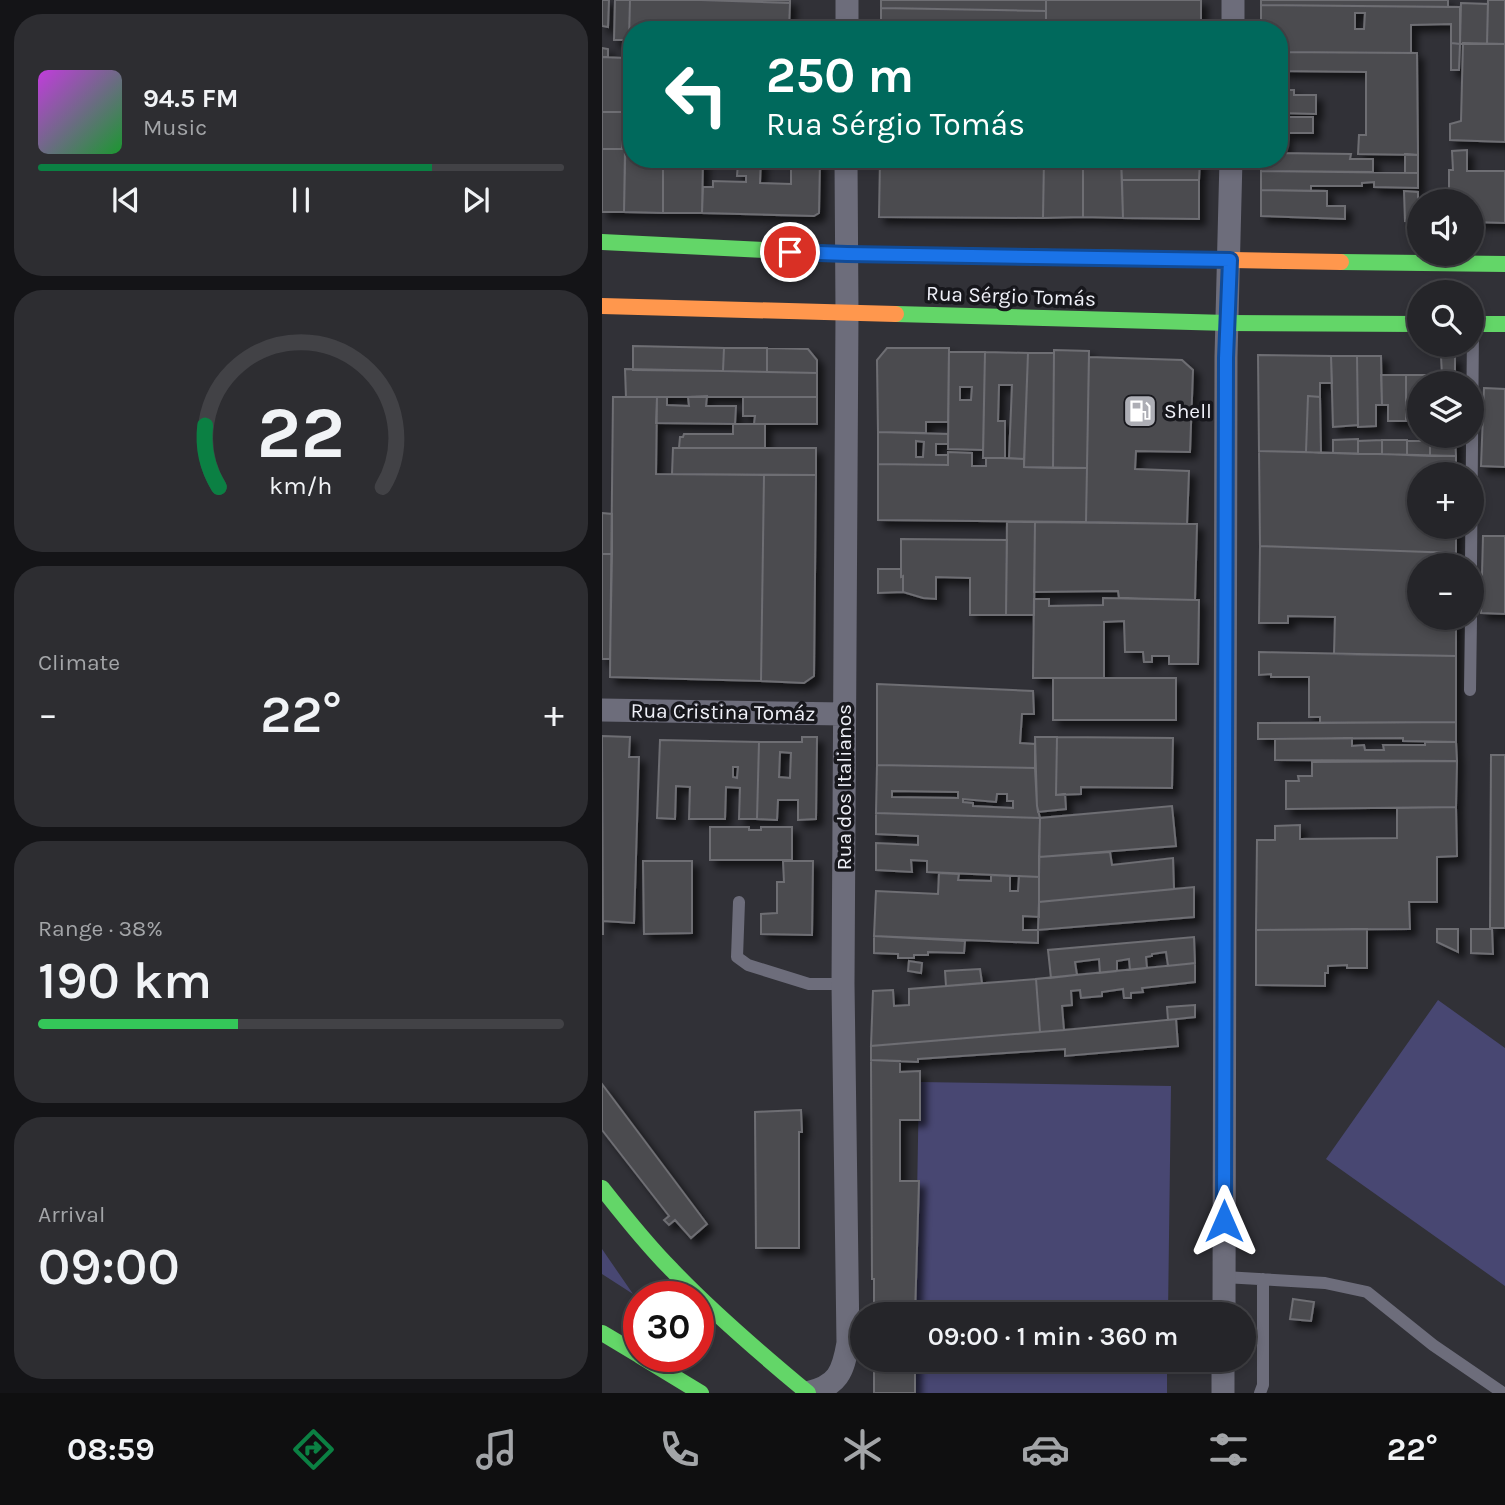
<!DOCTYPE html>
<meta charset="utf-8">
<style>
:root{--surface:#252529;--page:#2d2d31;--text:#f1f3f6;--muted:#a3a5a8;--line:#424246;--accent:#0b8043}
body{margin:0;font-family:Karla,sans-serif;background:var(--page);color:var(--text);height:100vh;display:flex;flex-direction:column;font-size:26px;white-space:nowrap}
*{box-sizing:border-box;margin:0}
p{font-size:23px;color:var(--muted)}
.icon{flex:none;width:38px;height:38px;fill:none;stroke:currentColor;stroke-width:2;stroke-linecap:round;stroke-linejoin:round}
.map{position:relative;flex:1;overflow:hidden}
.side{display:flex;flex-direction:column;gap:14px;padding:14px;background:#141417;width:602px}
.side>*{flex:none}
.guide{position:absolute;left:21px;top:21px;width:665px;height:147px;border-radius:28px;box-shadow:0 4px 10px #0003,0 0 0 2px var(--line);background:#00695c;color:#fff;overflow:hidden}
.controls{position:absolute;left:805px;top:189px;display:grid;gap:14px}
.controls a{display:grid;place-items:center;width:77px;height:77px;border-radius:50%;background:var(--surface);box-shadow:0 4px 10px #0003,0 0 0 2px var(--line);font-size:35px}
.speed{position:absolute;left:21px;top:1281px;display:flex;gap:14px;font-size:35px;font-weight:700;text-align:center}
.speed>*{display:grid;place-content:center;width:91px;height:91px;border-radius:50%;background:var(--surface);box-shadow:0 4px 10px #0003,0 0 0 2px var(--line);line-height:1}
.speed .limit{border:10px solid #d22;background:#fff;color:#111}
.pin{position:absolute;display:grid;place-items:center;width:60px;height:60px;color:#fff;margin:-30px;border:4px solid #fff;border-radius:50%;box-shadow:0 2px 7px #0007}
.me{position:absolute;width:77px;margin:-38px;rotate:0deg;stroke-linejoin:round;filter:drop-shadow(0 0 5px #0008)}
.turn{display:flex;align-items:center;gap:24px;height:147px;padding:0 28px;font-size:32px}
.turn .icon{width:91px;height:91px;stroke-width:2.5}
.turn b{display:block;font-size:49px;line-height:60px}
.big{font-size:52px;font-weight:600;line-height:1.1}
.side .widget{flex:1;display:flex;flex-direction:column;justify-content:center;gap:10px;min-width:0;padding:0 24px;border-radius:28px;background:var(--page)}
.side .dial{align-items:center;gap:0}
.dial svg{height:182px;overflow:visible;fill:none;stroke:var(--line);stroke-width:7;stroke-linecap:round;text-anchor:middle}
.dial text{fill:var(--text);stroke:none}
.song{display:flex;align-items:center;gap:21px}
.cover{width:84px;height:84px;border-radius:10px;background:linear-gradient(135deg,hsl(290 70% 55%),hsl(130 70% 35%))}
.played{height:7px;border-radius:4px;background:linear-gradient(90deg,var(--accent) 75%,var(--line) 75%)}
.keys{display:flex;justify-content:space-around;direction:ltr}
.heat{display:flex;justify-content:space-between;align-items:center;font-size:38px;direction:ltr}
.charge{height:10px;border-radius:5px;background:linear-gradient(90deg,#34c759 38%,var(--line) 0)}
.trip{position:absolute;left:248px;top:1302px;width:406px;height:70px;border-radius:35px;background:var(--surface);box-shadow:0 4px 10px #0003,0 0 0 2px var(--line);font-weight:600;line-height:70px;text-align:center}
.menu{display:flex;height:112px;justify-content:space-around;align-items:center;background:#0f0f10;color:var(--muted)}
.menu .icon{width:49px;height:49px}
.menu .selected{color:var(--accent)}
.menu b{font-size:32px;color:var(--text)}
main{display:flex;flex:1;min-height:0}
.map>svg:first-child{display:block}
</style>
<main>
<section class="side">
<div class="widget">
<div class="song"><i class="cover"></i><div><b>94.5 FM</b><p>Music</p></div></div>
<div class="played"></div>
<div class="keys"><svg class="icon" aria-label="previous" viewBox="0 0 24 24"><path d="M18 5L8 12l10 7zM5 5v14"/></svg><svg class="icon" aria-label="pause" viewBox="0 0 24 24"><path d="M8 5v14M16 5v14"/></svg><svg class="icon" aria-label="next" viewBox="0 0 24 24"><path d="M6 5l10 7-10 7zM19 5v14"/></svg></div>
</div>
<div class="widget dial"><svg viewBox="0 0 100 80">
<path d="M14 69A42 42 0 1 1 86 69"/>
<path d="M14 69A42 42 0 0 1 8 42" stroke="#0b8043"/>
<text x="50" y="56" font-size="32" font-weight="700">22</text>
<text x="50" y="72" font-size="11">km/h</text>
</svg></div>
<div class="widget"><p>Climate</p>
<div class="heat"><a>−</a><b class="big">22°</b><a>+</a></div>
</div>
<div class="widget"><p>Range · 38%</p><b class="big">190 km</b><div class="charge"></div></div>
<div class="widget"><p>Arrival</p><b class="big">09:00</b></div>
</section>
<div class="map">
<svg width="903" height="1393" viewBox="0 0 903 1393">
<defs>
<filter id="shadow"><feDropShadow dx="6" dy="6" stdDeviation="3.5" flood-color="#0009"/></filter>
</defs>
<rect width="100%" height="100%" fill="#313137"/>
<!-- green -->
<path fill="#484772" d="M836,1000L903,1048V1286L724,1159Z
M317,1082L569,1086L566,1314H313Z
M0,1249L31,1294L0,1274Z
M313,1360H565V1393H312Z"/>
<!-- building -->
<path fill="#4b4b50" stroke="#6e6e73" stroke-width="2" fill-rule="evenodd" filter="url(#shadow)" d="M0,0H7L6,27L0,26Z
M13,0H28L27,39L25,40H12Z
M28,0H99L188,3L187,30L70,28V30H30V39H27Z
M99,0H188V3Z
M279,0H444V11L279,8Z
M444,0H599V30H444Z
M659,0H846V7L659,5Z
M886,0H903V44H885Z
M859,3L886,4L885,44H858Z
M659,5L858,7V44L849,43V24L809,25V53L677,52V30H659ZM753,13H763L762,29H753Z
M279,8L444,11V30H279Z
M27,39H30V117L24,116L25,40Z
M849,43L858,44L857,70H849Z
M861,43L903,44V142L848,140V124L859,121Z
M0,48L6,49V57H0Z
M677,52L815,53L816,155L756,154L757,135H764V72L677,71Z
M0,57L23,58L21,112H0Z
M677,90H692V95H714V114L677,113Z
M0,112H21L20,149H0Z
M24,116L30,117V159H61V213L22,212Z
M677,117H711V133H683V153H677Z
M0,149H23L22,212H0Z
M865,150V171H903V223L870,222V201H847V170H851L850,151Z
M677,153L749,154L748,159H771V172L659,171V159H677Z
M803,154L816,155V173H803Z
M61,159H101L100,213H61Z
M141,159H159L158,183L189,184V166H187V160L218,161L217,213L212,216L100,213L101,187H111V181L144,182V176H135L136,163H141Z
M278,159H442L441,218L277,217Z
M442,159H481V217L441,218Z
M481,159H519L521,218L481,217Z
M519,159H598L597,180H520Z
M659,171L816,173V188L772,187V182L760,183V186H709V191L659,190Z
M520,180H597V219L521,218Z
M659,190L725,191V206H743V219L659,216Z
M802,191L816,192V222L803,221Z
M31,346L122,348L121,371L31,370Z
M122,348H165V372L121,371Z
M165,348L206,349L215,360V373L165,372Z
M285,348H347L346,422H324V433L276,432L275,360Z
M452,350L487,351L485,468H451Z
M347,352H383L381,450L346,449ZM358,387H370L369,400H358Z
M383,352L426,353L422,459L407,458L410,385H397L396,421H403V458H381Z
M426,353H452L451,468L422,467Z
M656,355L729,356L730,383H718V397L706,396L704,452L657,451Z
M729,356H755L756,425L731,427Z
M755,356H779L780,405H774V426L756,427Z
M487,357L580,360L591,370L588,452L534,451L533,469L587,471L585,524L484,522Z
M839,357H853V374L840,375Z
M23,369L215,373V397H24Z
M853,374V383H829V375Z
M779,375H804V421H786V405H780Z
M804,375H829V383H817V421H804Z
M882,388L903,389V467L879,466Z
M105,396L104,406H134L133,424L54,423L55,397H65V405L87,406L86,397Z
M706,396L718,397L719,453L704,452Z
M11,397H55L54,474L162,475L159,681L8,677Z
M141,397H215V424H152L153,416H141Z
M131,424H163V448H77L78,437H81L82,434H131Z
M276,432L346,434V444H334V455H346V465L276,464ZM314,441L322,442L321,457H314Z
M828,436H853L854,456H828Z
M756,439V454L731,453V440Z
M780,440V454H756V441Z
M780,440H805V455L780,454Z
M805,441H828V456L805,455Z
M71,448H214V475L70,474Z
M657,451L854,456V474H817V527H854V553L658,546Z
M346,452L370,453V466H384V458H400L422,459V467L485,468L484,522L276,520V464L346,465Z
M162,475H214L212,676L202,683L159,681Z
M0,513L10,514V554H0Z
M405,522H433L432,615H404Z
M433,522L595,524L593,600L517,598L516,591L432,592Z
M881,536H903V614L879,613Z
M299,539L405,540L404,615H368V578L334,577V599L321,598L301,592V576L299,577Z
M658,546L854,553V565H817V618H854V656L732,654L733,617L686,616V623H657Z
M0,554H10L8,659H0Z
M276,569H299V577L301,576V592L276,593Z
M501,598L597,600L596,664H567V656H550V662H542L541,652H523L522,621L502,622V678H431L432,599H447V606L501,605Z
M657,652L854,656V722L718,723V717H707V677H669V674L657,675Z
M451,678H574V720H451Z
M275,684L431,691L432,714H420L418,743L433,744V768L275,765Z
M854,722V742L801,741V738L656,739V723Z
M0,736L28,737L27,757H37L32,923L1,921V935Z
M200,737H215L214,819L196,820V800H176L175,820L155,819L157,742H200ZM178,752L189,753L188,778L177,777Z
M433,737H455L454,795L463,794L464,809L436,812L435,806Z
M455,737L571,738L570,788L479,787V794L454,795Z
M750,738V746L762,745L763,750H782L781,745H823V742H854L855,761L673,760V739Z
M58,740L157,742L155,819H137L138,788L124,787L123,819H87L88,787L74,786L73,819L55,818ZM131,767H136L135,778L131,777Z
M889,755H903V928H888Z
M855,761L854,807L684,809V781H697L696,776H710V762Z
M275,765L433,768L435,806L438,818L274,813ZM290,791L356,792V798L290,797ZM395,794H405V801H411V808L371,806V803L361,802V799L394,802Z
M570,806L574,846L437,857L438,818Z
M854,807L855,856L835,857V902H807L808,929L654,930L655,840H673V826L698,825V839L795,838V808Z
M274,813L438,818L437,877L325,872V861L309,860L310,872L274,870V843L316,845V836L274,834Z
M108,827H147V830H159V827H190V860H108Z
M508,852L510,865L571,858L572,889L437,902V857Z
M41,861H90V933L42,934Z
M181,861H211L210,935L159,934V914L175,913V882H182Z
M337,873L357,874L356,880L389,881V875L408,876V891H416L417,876L437,877V917L421,916V930H436V943L272,936L274,891L336,894Z
M592,887V917L436,930L437,902Z
M765,929V968H745V965L726,966V973H723V986L654,985V930Z
M835,929H856V952L835,942Z
M869,929H890L891,954L869,953Z
M272,936L363,941L362,953L326,952V955H312V958H296V954L272,953Z
M592,937L593,963L566,966L564,952L550,954V956L544,957L545,968L528,970L527,959L515,961V971L498,973L497,959L473,962L475,975L449,978L446,950Z
M307,961L320,963L319,973L306,971Z
M593,963V982L540,988L541,992L529,993V998H522L521,989L500,992V996L479,998L478,990L469,991L470,1005L460,1006L462,1030L438,1032L434,979Z
M378,969L380,983L344,986L343,971Z
M434,979L438,1032L269,1046L271,991L291,990L292,1006L307,1005V989Z
M593,1005V1017L566,1020L565,1007Z
M574,1019L576,1046L463,1056V1049L316,1059V1062L269,1060V1046L462,1030Z
M269,1060L298,1061V1072L318,1071V1120H298V1181H317L313,1314H272V1279H270Z
M0,1084L105,1224L89,1238L73,1220L67,1225L62,1220L67,1216L0,1130Z
M199,1110L200,1132H197V1248H154L153,1112Z
M691,1299L712,1302L709,1321L688,1319Z
M272,1360H313V1393H272Z"/>
<g fill="none" stroke-linecap="round" stroke-linejoin="round">
<!-- lane -->
<path stroke="#6d6d7b" stroke-width="12" d="M869,565L871,327
M868,690L869,618
M137,902L135,957L146,965L207,984H241
M622,1277L723,1283L765,1292L831,1345L901,1393
M658,1393L661,1385V1279"/>
<!-- street -->
<path stroke="#6d6d7b" stroke-width="23" d="M245,30V0
M631,30V0
M0,710L242,714
M622,1314L624,357L629,159
M205,1393C236,1386 241,1372 246,1343L241,984L245,313L244,159
M621,1393V1360"/>
<!-- fast -->
<path stroke="#63d668" stroke-width="16" d="M0,242L245,254L524,258
M739,262L903,264
M294,314L626,323L817,324
M870,324H903
M0,1188C22,1216 45,1245 70,1270C112,1314 159,1354 206,1393
M0,1333L37,1355
M38,1356L99,1393"/>
<!-- slow -->
<path stroke="#ff974d" stroke-width="16" d="M524,258L739,262
M0,306L294,314"/>
</g>
<g fill="none" stroke-linecap="round" stroke-linejoin="round">
<!-- route casing -->
<g stroke="#114b97" stroke-width="18">
<path id="route" d="M188,252L245,254L628,260L624,358L622,1221"/>
</g>
<!-- route -->
<use href="#route" stroke="#1a73e8" stroke-width="12"/>
</g>
<!-- icons -->
<defs>
<g id="fuel-square" transform="scale(1.75)"><rect x="-9" y="-9" width="18" height="18" rx="4" fill="#adaeb5" stroke="#17171c"/><path d="M-5.5-6h7V0h2V4h1.3V-2.5L3-4.5l.8-.8L6-3V5H2.5V1h-1V6h-7ZM-4.2-4.7v3.2H.2V-4.7Z" fill="#fff"/></g>
</defs>
<g fill-rule="evenodd">
<use href="#fuel-square" x="538" y="411"/>
</g>
<g text-anchor="middle" stroke-width="7" stroke-linejoin="round" paint-order="stroke">
<!-- street labels -->
<g font-size="21" fill="#f0f1f9" stroke="#17171c">
<text transform="translate(409 296) rotate(2)" y="7">Rua Sérgio Tomás</text>
<text transform="translate(121 712) rotate(1)" y="7">Rua Cristina Tomáz</text>
<text transform="translate(242 787) rotate(-90)" y="7">Rua dos Italianos</text>
</g>
<!-- poi labels -->
<g font-size="21" fill="#f0f1f9" stroke="#17171c" text-anchor="start">
<text x="562" y="418">Shell</text>
</g>
</g>
</svg>
<div class="controls">
<a><svg class="icon" aria-label="sound" viewBox="0 0 24 24"><path d="M4 9h4l5-4v14l-5-4H4zM17 9q2 3 0 6"/></svg></a>
<a><svg class="icon" aria-label="search" viewBox="0 0 24 24"><circle cx="10" cy="10" r="6"/><path d="M15 15l6 6"/></svg></a>
<a><svg class="icon" aria-label="layers" viewBox="0 0 24 24"><path d="M12 4l9 5-9 5-9-5zM3 14l9 5 9-5"/></svg></a>
<a>+</a>
<a>−</a>
</div>
<div class="speed"><div class="limit">30</div></div>
<div class="pin" style="left:188px;top:252px;background:#d93025"><svg class="icon" aria-label="arrive" viewBox="0 0 24 24"><path d="M6 21V4h12l-3 4 3 4H6"/></svg></div>
<svg class="me" style="left:622px;top:1221px" viewBox="-20 -20 40 40"><path d="M0-17L14 15 0 8-14 15z" fill="#1a73e8" stroke="#fff" stroke-width="4"/></svg>
<div class="trip">09:00 · 1 min · 360 m</div>
<div class="guide">
<div class="turn"><svg class="icon" aria-label="left" viewBox="0 0 24 24"><path d="M17 20v-9H6M10 6l-5 5 5 5"/></svg><div><b>250 m</b>Rua Sérgio Tomás</div></div>
</div>
</div>
</main>
<nav class="menu">
<b>08:59</b>
<svg class="icon selected" aria-label="directions" viewBox="0 0 24 24"><path d="M12 3l9 9-9 9-9-9zM9 14v-3h6M13 9l2 2-2 2"/></svg>
<svg class="icon" aria-label="music" viewBox="0 0 24 24"><path d="M9 18V5l10-2v13"/><circle cx="6" cy="18" r="3"/><circle cx="16" cy="16" r="3"/></svg>
<svg class="icon" aria-label="phone" viewBox="0 0 24 24"><path d="M5 4h4l2 5-3 2q2 4 5 5l2-3 5 2v4C11 20 4 13 5 4z"/></svg>
<svg class="icon" aria-label="climate" viewBox="0 0 24 24"><path d="M12 3v18M4 7l16 10M4 17L20 7"/></svg>
<svg class="icon" aria-label="car" viewBox="0 0 24 24"><path d="M5 17H2v-5l4-1 3-4h7l3 4 3 1v5h-3M9 17h6M6 11h13"/><circle cx="7" cy="17" r="2"/><circle cx="17" cy="17" r="2"/></svg>
<svg class="icon" aria-label="filters" viewBox="0 0 24 24"><path d="M4 7h16M4 17h16"/><circle cx="9" cy="7" r="2"/><circle cx="15" cy="17" r="2"/></svg>
<b>22°</b>
</nav>
